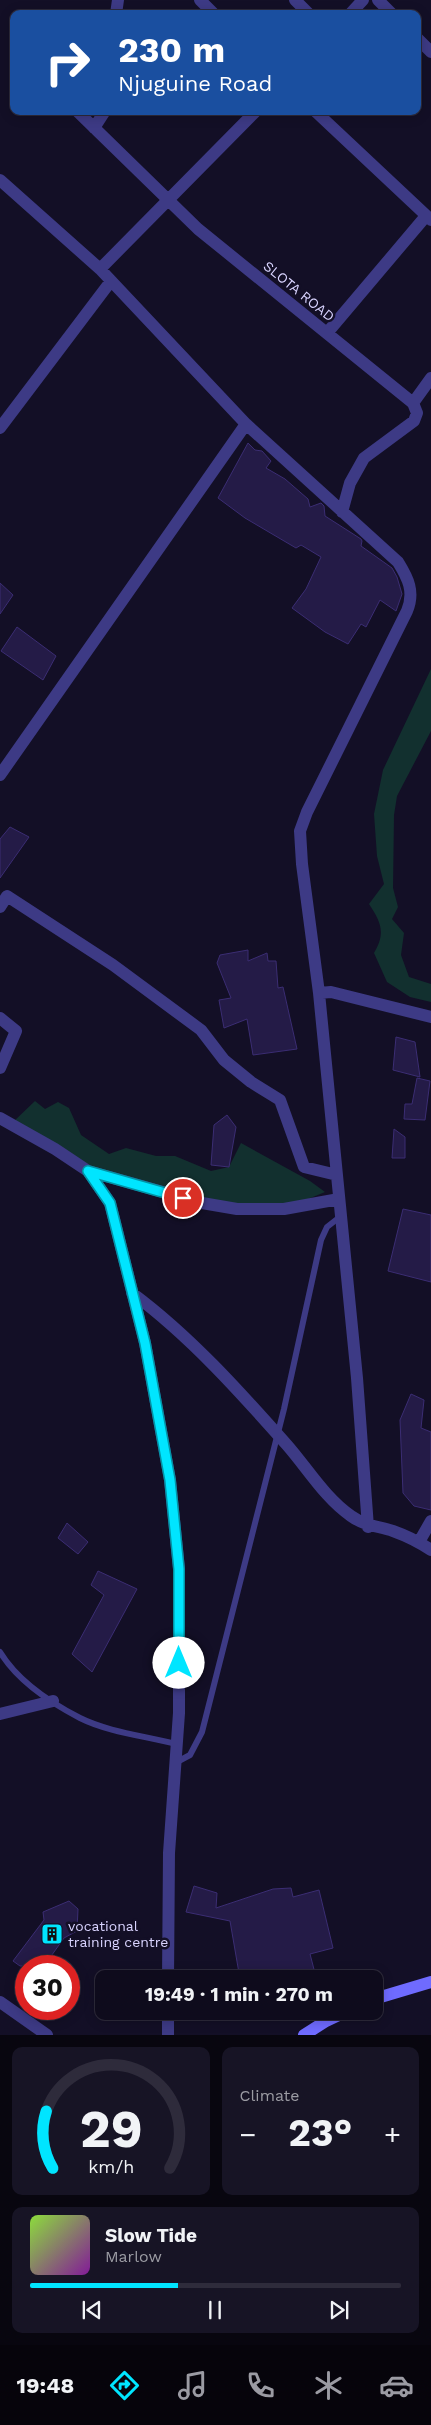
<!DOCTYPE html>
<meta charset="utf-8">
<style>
:root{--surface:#0e0b1c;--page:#171425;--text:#f1f3f6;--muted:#9b9ba3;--line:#2e2b3b;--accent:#00e5ff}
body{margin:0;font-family:"Work Sans",sans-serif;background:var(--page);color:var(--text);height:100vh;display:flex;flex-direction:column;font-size:19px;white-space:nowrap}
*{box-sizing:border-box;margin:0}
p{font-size:16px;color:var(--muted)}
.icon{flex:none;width:28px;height:28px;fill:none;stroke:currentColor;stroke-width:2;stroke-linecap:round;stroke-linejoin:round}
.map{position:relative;height:2035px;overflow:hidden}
.panel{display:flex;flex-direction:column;gap:12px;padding:12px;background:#08060f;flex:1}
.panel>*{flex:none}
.banner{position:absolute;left:10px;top:10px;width:411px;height:105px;border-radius:10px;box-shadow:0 2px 12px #0003,0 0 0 1px var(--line);background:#1a4fa0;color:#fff;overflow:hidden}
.speed{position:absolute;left:15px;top:1955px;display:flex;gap:10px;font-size:25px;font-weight:700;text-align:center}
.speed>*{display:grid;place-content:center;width:65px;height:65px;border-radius:50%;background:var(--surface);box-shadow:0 2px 12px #0003,0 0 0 1px var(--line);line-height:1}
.speed .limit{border:8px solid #d22;background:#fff;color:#111}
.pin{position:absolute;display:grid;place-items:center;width:42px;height:42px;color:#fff;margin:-21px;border:2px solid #fff;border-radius:50%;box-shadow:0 1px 5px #0007}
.me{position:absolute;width:55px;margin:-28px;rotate:0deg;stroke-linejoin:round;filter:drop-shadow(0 0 4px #0008)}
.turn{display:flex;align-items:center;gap:18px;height:105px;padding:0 25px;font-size:22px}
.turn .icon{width:65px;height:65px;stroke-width:2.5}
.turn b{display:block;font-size:35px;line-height:42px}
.big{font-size:38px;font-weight:700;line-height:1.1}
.panel .card{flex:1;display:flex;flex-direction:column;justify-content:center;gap:8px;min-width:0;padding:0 18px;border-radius:10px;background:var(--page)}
.panel .dial{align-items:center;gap:0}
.dial svg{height:130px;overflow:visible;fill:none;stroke:var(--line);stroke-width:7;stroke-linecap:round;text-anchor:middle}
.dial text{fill:var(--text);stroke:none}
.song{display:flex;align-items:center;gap:15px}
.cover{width:60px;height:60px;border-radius:8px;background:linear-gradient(135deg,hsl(90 70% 55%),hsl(290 70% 35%))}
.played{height:5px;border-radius:2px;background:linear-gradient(90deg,var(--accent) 40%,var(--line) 40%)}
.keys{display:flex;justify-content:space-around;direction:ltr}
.heat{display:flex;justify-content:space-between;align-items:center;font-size:28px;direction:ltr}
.panel .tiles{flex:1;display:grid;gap:12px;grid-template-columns:1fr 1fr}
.card:last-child{grid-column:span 2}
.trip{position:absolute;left:95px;top:1970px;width:288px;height:50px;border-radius:10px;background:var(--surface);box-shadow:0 2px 12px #0003,0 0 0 1px var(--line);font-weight:700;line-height:50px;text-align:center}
.tab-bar{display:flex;height:80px;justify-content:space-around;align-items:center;background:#06040b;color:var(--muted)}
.tab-bar .icon{width:35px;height:35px}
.tab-bar .on{color:var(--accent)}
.tab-bar b{font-size:22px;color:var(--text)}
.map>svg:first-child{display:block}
</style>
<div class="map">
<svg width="431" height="2035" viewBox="0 0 431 2035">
<rect width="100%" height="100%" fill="#130f26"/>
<!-- green -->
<path fill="#12302f" d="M431,669V731L397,796L394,815L393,888L398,907L392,919L404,933L401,955L409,977L431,984V1002L410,997L387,982L374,953C386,933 381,922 369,904L384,884L377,856L374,814L383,770Z
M35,1101L45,1109L58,1102L69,1108L81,1135L109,1154L126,1148L156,1156H175L211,1171L229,1167L241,1143L310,1181L325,1192L284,1209H237L88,1171L11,1124Z"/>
<!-- building -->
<path fill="#241b47" stroke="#3b2d73" d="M248,443L255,450L262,451L271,461L266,468L285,479L308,499L310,507L321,503L324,506L325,516L361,539L362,541L361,546L392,568L397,577L402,594L396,611L380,600L366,627L361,624L348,644L325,632L292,608L306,589L321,557L301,545L296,548L245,518L218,498Z
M0,583L13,595L0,614Z
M17,627L56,656L43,680L1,651Z
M10,827L29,837L0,878V839Z
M248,950V961L267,953L268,961H276L278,988L283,987L297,1049L253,1055L247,1019L224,1028L219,1000L231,998L217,963L220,955Z
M396,1037L415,1042L420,1077L393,1070Z
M417,1078L430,1081L425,1120L404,1119L405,1104H412Z
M227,1115L236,1127L229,1167L211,1165L214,1125Z
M394,1129L405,1137V1158H392Z
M403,1209L431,1215V1282L388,1271Z
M411,1394L424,1400L421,1428L431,1432V1510L414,1506L403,1493L400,1420Z
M67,1523L88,1542L78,1554L58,1538Z
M98,1571L137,1589L92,1672L72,1654L104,1595L91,1585Z
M194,1886L217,1893L216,1908L273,1889L291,1888L293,1897L319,1890L333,1948L310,1954L316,1977L240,1979L230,1921L186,1912Z
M69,1901L78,1909L77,1931L64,1938L44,1966H20L13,1961L44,1920L43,1912Z"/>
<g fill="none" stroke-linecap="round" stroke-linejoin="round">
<!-- service -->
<path stroke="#3d3a85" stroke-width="6" d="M0,1652C17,1680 51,1703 80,1718C108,1732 145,1736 176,1744
M175,1763L190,1755L202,1732L284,1409L321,1240L327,1227L341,1216"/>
<!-- minor -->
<path stroke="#3d3a85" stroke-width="12" d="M200,0L214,14
M295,0L309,14
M378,0L392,14
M116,14L118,0
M350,14L363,0
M418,39L431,52
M77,111L198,229L413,403
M315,111L431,220
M94,128L105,111
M0,180L100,269L246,424L398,562C408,578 415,592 407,611L307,812L300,831L302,864L319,993
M100,269L256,111
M327,333L426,216
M413,403L431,378
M0,428L111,281
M342,512L350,483L364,458L414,421L417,413L413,403
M0,775L246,424
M0,907L7,896L113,965L201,1030L224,1060L251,1082L280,1100L304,1167L337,1175
M0,1018L16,1031L0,1068
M0,1118L55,1149L88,1171L202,1203L237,1209H284L339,1199
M88,1171L110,1203L145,1343L170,1480L179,1569V1713L169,1853L168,1979
M132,1293C190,1336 240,1392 287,1445C308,1469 325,1498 351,1516C365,1526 378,1526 393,1531C407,1536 419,1542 431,1550
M368,1527L357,1378L319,993L331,992L431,1017
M419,1542L431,1521
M0,1714L53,1701
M0,2002L47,2035
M168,2035V2011"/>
<!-- secondary -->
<path stroke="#6f6bff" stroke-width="12" d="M374,1999L431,1982
M304,2035L326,2021L347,2011"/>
</g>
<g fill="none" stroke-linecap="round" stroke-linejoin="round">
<!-- route casing -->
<g stroke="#0095a6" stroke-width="12">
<path id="route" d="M179,1663V1569L170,1480L145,1343L110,1203L88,1171L183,1198"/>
</g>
<!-- route -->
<use href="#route" stroke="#00e5ff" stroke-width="9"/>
</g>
<!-- icons -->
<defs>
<g id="building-square" transform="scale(1.125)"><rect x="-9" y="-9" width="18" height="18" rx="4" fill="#00e5ff" stroke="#130f26"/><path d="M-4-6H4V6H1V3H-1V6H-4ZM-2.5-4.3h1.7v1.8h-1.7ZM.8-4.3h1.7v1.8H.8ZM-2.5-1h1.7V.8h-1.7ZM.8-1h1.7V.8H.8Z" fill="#111"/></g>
</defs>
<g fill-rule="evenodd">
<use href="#building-square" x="52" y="1934"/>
</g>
<g text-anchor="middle" stroke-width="5" stroke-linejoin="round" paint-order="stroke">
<!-- street labels -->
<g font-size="14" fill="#d9d4ff" stroke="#130f26">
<text transform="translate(299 291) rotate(39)" y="5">SLOTA ROAD</text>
</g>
<!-- poi labels -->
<g font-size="14" fill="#d9d4ff" stroke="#130f26" text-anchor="start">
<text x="68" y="1931">vocational<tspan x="68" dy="16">training centre</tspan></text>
</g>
</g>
</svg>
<div class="speed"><div class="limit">30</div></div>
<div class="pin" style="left:183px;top:1198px;background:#d93025"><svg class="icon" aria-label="arrive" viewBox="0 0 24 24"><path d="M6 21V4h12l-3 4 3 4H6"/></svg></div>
<svg class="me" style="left:179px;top:1663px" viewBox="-20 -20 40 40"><circle r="19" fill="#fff"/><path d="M0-13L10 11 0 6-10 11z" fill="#00e5ff"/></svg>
<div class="trip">19:49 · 1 min · 270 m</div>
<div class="banner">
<div class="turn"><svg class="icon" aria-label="right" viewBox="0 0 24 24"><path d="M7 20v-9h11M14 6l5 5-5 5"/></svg><div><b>230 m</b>Njuguine Road</div></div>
</div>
</div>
<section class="panel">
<div class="tiles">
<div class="card dial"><svg viewBox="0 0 100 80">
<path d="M14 69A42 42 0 1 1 86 69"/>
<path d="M14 69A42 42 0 0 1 10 34" stroke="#00e5ff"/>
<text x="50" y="56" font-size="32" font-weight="700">29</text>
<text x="50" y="72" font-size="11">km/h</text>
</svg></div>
<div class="card"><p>Climate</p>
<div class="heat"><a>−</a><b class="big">23°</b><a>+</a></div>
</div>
<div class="card">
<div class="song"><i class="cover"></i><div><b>Slow Tide</b><p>Marlow</p></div></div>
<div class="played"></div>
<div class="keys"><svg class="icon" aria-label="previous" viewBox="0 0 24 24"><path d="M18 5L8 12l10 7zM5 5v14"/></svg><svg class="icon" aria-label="pause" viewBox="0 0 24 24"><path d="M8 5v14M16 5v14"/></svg><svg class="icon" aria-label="next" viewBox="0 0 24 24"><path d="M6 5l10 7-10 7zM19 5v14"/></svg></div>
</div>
</div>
</section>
<nav class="tab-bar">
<b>19:48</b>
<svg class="icon on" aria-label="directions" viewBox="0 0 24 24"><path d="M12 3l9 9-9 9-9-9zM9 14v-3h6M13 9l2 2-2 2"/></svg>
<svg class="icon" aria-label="music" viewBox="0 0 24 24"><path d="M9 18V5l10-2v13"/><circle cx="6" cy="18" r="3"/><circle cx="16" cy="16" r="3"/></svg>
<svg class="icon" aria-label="phone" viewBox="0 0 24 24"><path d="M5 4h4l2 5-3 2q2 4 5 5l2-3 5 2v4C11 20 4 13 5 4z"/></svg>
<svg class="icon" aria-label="climate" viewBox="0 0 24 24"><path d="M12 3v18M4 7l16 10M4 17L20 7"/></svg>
<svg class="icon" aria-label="car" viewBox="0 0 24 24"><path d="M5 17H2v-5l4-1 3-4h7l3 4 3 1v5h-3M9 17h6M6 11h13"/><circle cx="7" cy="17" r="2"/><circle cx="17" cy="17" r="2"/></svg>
</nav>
